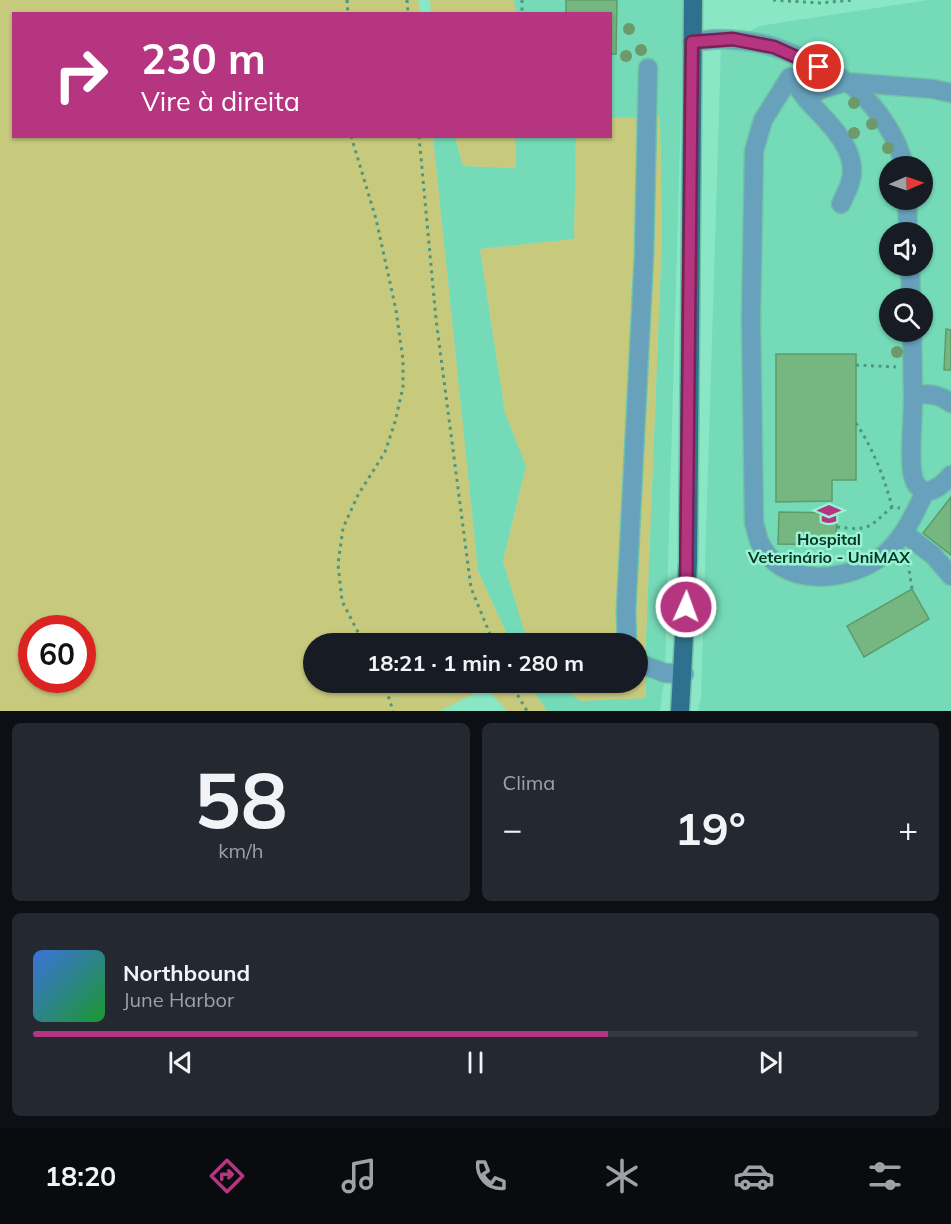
<!DOCTYPE html>
<html lang="pt">
<meta charset="utf-8">
<style>
:root{--surface:#171b24;--page:#242831;--text:#f1f3f6;--muted:#9ea1a6;--line:#363941;--accent:#b63580}
body{margin:0;font-family:Mulish,sans-serif;background:var(--page);color:var(--text);height:100vh;display:flex;flex-direction:column;font-size:22px;white-space:nowrap}
*{box-sizing:border-box;margin:0}
p{font-size:20px;color:var(--muted)}
.icon{flex:none;width:33px;height:33px;fill:none;stroke:currentColor;stroke-width:2;stroke-linecap:round;stroke-linejoin:round}
.map{position:relative;height:711px;overflow:hidden}
.sheet{display:flex;flex-direction:column;gap:12px;padding:12px;background:#0d0f14;flex:1}
.sheet>*{flex:none}
.banner{position:absolute;left:12px;top:12px;width:600px;height:126px;border-radius:0px;box-shadow:0 2px 4px #0004;background:#b63580;color:#fff;overflow:hidden}
.needle{width:39px;rotate:88deg}
.tools{position:absolute;left:879px;top:156px;display:grid;gap:12px}
.tools a{display:grid;place-items:center;width:54px;height:54px;border-radius:50%;background:var(--surface);box-shadow:0 2px 4px #0004;font-size:30px}
.speed{position:absolute;left:18px;top:615px;display:flex;gap:12px;font-size:30px;font-weight:700;text-align:center}
.speed>*{display:grid;place-content:center;width:78px;height:78px;border-radius:50%;background:var(--surface);box-shadow:0 2px 4px #0004;line-height:1}
.speed .limit{border:9px solid #d22;background:#fff;color:#111}
.pin{position:absolute;display:grid;place-items:center;width:51px;height:51px;color:#fff;margin:-26px;border:3px solid #fff;border-radius:50%;box-shadow:0 2px 6px #0007}
.me{position:absolute;width:66px;margin:-33px;rotate:2deg;stroke-linejoin:round;filter:drop-shadow(0 0 4px #0008)}
.turn{display:flex;align-items:center;gap:21px;height:126px;padding:0 30px;font-size:27px}
.turn .icon{width:78px;height:78px;stroke-width:2.5}
.turn b{display:block;font-size:42px;line-height:51px}
.big{font-size:45px;font-weight:700;line-height:1.1}
.sheet .card{flex:1;display:flex;flex-direction:column;justify-content:center;gap:9px;min-width:0;padding:0 21px;border-radius:9px;background:var(--page)}
.sheet .dial{align-items:center;gap:0}
.dial b{font-size:78px;line-height:1}
.song{display:flex;align-items:center;gap:18px}
.cover{width:72px;height:72px;border-radius:9px;background:linear-gradient(135deg,hsl(220 70% 55%),hsl(130 70% 35%))}
.played{height:6px;border-radius:3px;background:linear-gradient(90deg,var(--accent) 65%,var(--line) 65%)}
.keys{display:flex;justify-content:space-around;direction:ltr}
.heat{display:flex;justify-content:space-between;align-items:center;font-size:33px;direction:ltr}
.sheet .tiles{flex:1;display:grid;gap:12px;grid-template-columns:1fr 1fr}
.card:last-child{grid-column:span 2}
.trip{position:absolute;left:303px;top:633px;width:345px;height:60px;border-radius:30px;background:var(--surface);box-shadow:0 2px 4px #0004;font-weight:700;line-height:60px;text-align:center}
.menu{display:flex;height:96px;justify-content:space-around;align-items:center;background:#090b0e;color:var(--muted)}
.menu .icon{width:42px;height:42px}
.menu .active{color:var(--accent)}
.menu b{font-size:27px;color:var(--text)}
.map>svg:first-child{display:block}
</style>
<div class="map">
<svg width="951" height="711" viewBox="0 0 951 711">
<rect width="100%" height="100%" fill="#8ae7c6"/>
<!-- built -->
<path fill="#75dab8" fill-rule="evenodd" d="M514,0H684L665,673L660,711H547L528,683H558L580,701L646,697V640L662,236L660,117L611,118L610,14L516,13Z
M928,0H951V711H698L701,697L721,46L759,26ZM890,166H922V200H890ZM890,232H922V266H890ZM890,298H922V332H890Z
M433,137H455L463,166L516,168L515,137H576L574,239L480,249L505,413L526,466L503,561L528,643H511L478,571Z"/>
<!-- green -->
<path fill="#c7c97d" fill-rule="evenodd" d="M0,0H418L420,13L14,14V136L433,137L478,571L511,643L314,644V682L528,683L547,711H507L486,688L440,711H0ZM32,628H82V680H32Z
M430,0H514L516,13H431Z
M660,116L662,236L646,640V698L580,701L558,683L638,682V644L528,643L503,561L526,466L505,413L480,249L574,239L576,137L610,136L611,118Z
M455,137H515L516,168L463,166Z"/>
<!-- building -->
<path fill="#75b681" stroke="#5c9c68" stroke-width="1.5" d="M566,0H617L616,54H610V14H566Z
M946,329L951,330V370H944Z
M776,354H856V480H832V501L776,502Z
M951,497V555L923,533Z
M779,512L837,513L836,545L778,544Z
M912,589L929,619L864,657L847,626Z"/>
<g fill="none" stroke-linecap="round" stroke-linejoin="round">
<!-- minor casing -->
<g stroke="#70c3a6" stroke-width="21">
<path id="minor" d="M692,42C706,40 720,38 734,40C746,41 762,43 774,47C795,54 841,75 856,89C878,109 898,137 904,166
M807,100C826,120 861,151 850,183C848,190 844,197 841,204
M907,200L908,232
M910,266L911,298
M912,332L913,395
M951,403C939,394 928,393 913,395C914,415 907,467 915,482C917,487 921,489 925,492C937,490 943,484 951,475
M925,492C914,514 905,536 886,553C851,583 781,590 759,541C757,535 756,529 754,523L751,319L754,151L763,120L790,77L807,100L819,90L846,82L933,89L951,93
M904,533L934,556L951,576
M627,644L626,611L644,255L648,68
M638,663L665,673L684,674"/>
</g>
<!-- major casing -->
<g stroke="#70c3a6" stroke-width="21">
<path id="major" d="M680,711L688,562L693,0"/>
</g>
<!-- path -->
<path stroke="#50967f" stroke-width="3" stroke-dasharray="3 4.5" stroke-linecap="butt" d="M347,0L348,14
M407,0L408,14
M522,0V14
M773,0L820,3L853,0
M351,136L376,219L396,310L403,360V387L395,422L385,452L358,495L343,528L338,564L342,601L364,644
M419,136L436,319L471,588L494,644
M856,365L896,367
M856,423C873,449 884,476 892,507L900,508
M837,527C870,531 868,528 892,507
M907,556L912,589
M384,682L393,711
M510,682L527,711"/>
<!-- minor -->
<use href="#minor" stroke="#67a1bc" stroke-width="18"/>
<!-- major -->
<use href="#major" stroke="#2d718e" stroke-width="18"/>
</g>
<!-- trees -->
<g fill="#6e996b">
<circle cx="629" cy="29" r="6"/>
<circle cx="641" cy="50" r="6"/>
<circle cx="626" cy="56" r="6"/>
<circle cx="854" cy="103" r="6"/>
<circle cx="872" cy="124" r="6"/>
<circle cx="854" cy="133" r="6"/>
<circle cx="888" cy="148" r="6"/>
<circle cx="897" cy="352" r="6"/>
</g>
<g fill="none" stroke-linecap="round" stroke-linejoin="round">
<!-- route casing -->
<g stroke="#762253" stroke-width="15">
<path id="route" d="M686,607L692,42L733,39L774,47L819,67"/>
</g>
<!-- route -->
<use href="#route" stroke="#b63580" stroke-width="10"/>
</g>
<!-- icons -->
<defs>
<g id="university-bare" transform="scale(1.8)"><path d="M0-5L7-2L0 1L-7-2ZM-4 1L0 2.5L4 1V4Q0 6-4 4Z" fill="#b63580" stroke="#97f4d3" stroke-width="2.5" paint-order="stroke"/></g>
</defs>
<g fill-rule="evenodd">
<use href="#university-bare" x="829" y="514"/>
</g>
<g text-anchor="middle" stroke-width="5" stroke-linejoin="round" paint-order="stroke">
<!-- poi labels -->
<g font-size="16" font-weight="bold" fill="#093327" stroke="#97f4d3">
<text x="829" y="545">Hospital<tspan x="829" dy="18">Veterinário - UniMAX</tspan></text>
</g>
</g>
</svg>
<div class="tools">
<a><svg class="needle" viewBox="-14 -14 28 28"><path d="M0-13l5 13h-10z" fill="#e53935"/><path d="M0 13l5-13h-10z" fill="#9ea1a6"/></svg></a>
<a><svg class="icon" aria-label="sound" viewBox="0 0 24 24"><path d="M4 9h4l5-4v14l-5-4H4zM17 9q2 3 0 6"/></svg></a>
<a><svg class="icon" aria-label="search" viewBox="0 0 24 24"><circle cx="10" cy="10" r="6"/><path d="M15 15l6 6"/></svg></a>
</div>
<div class="speed"><div class="limit">60</div></div>
<div class="pin" style="left:819px;top:67px;background:#d93025"><svg class="icon" aria-label="arrive" viewBox="0 0 24 24"><path d="M6 21V4h12l-3 4 3 4H6"/></svg></div>
<svg class="me" style="left:686px;top:607px" viewBox="-20 -20 40 40"><circle r="17" fill="#b63580" stroke="#fff" stroke-width="3"/><path d="M0-11L8 9 0 5-8 9z" fill="#fff"/></svg>
<div class="trip">18:21 · 1 min · 280 m</div>
<div class="banner">
<div class="turn"><svg class="icon" aria-label="right" viewBox="0 0 24 24"><path d="M7 20v-9h11M14 6l5 5-5 5"/></svg><div><b>230 m</b>Vire à direita</div></div>
</div>
</div>
<section class="sheet">
<div class="tiles">
<div class="card dial"><b>58</b><p>km/h</p></div>
<div class="card"><p>Clima</p>
<div class="heat"><a>−</a><b class="big">19°</b><a>+</a></div>
</div>
<div class="card">
<div class="song"><i class="cover"></i><div><b>Northbound</b><p>June Harbor</p></div></div>
<div class="played"></div>
<div class="keys"><svg class="icon" aria-label="previous" viewBox="0 0 24 24"><path d="M18 5L8 12l10 7zM5 5v14"/></svg><svg class="icon" aria-label="pause" viewBox="0 0 24 24"><path d="M8 5v14M16 5v14"/></svg><svg class="icon" aria-label="next" viewBox="0 0 24 24"><path d="M6 5l10 7-10 7zM19 5v14"/></svg></div>
</div>
</div>
</section>
<nav class="menu">
<b>18:20</b>
<svg class="icon active" aria-label="directions" viewBox="0 0 24 24"><path d="M12 3l9 9-9 9-9-9zM9 14v-3h6M13 9l2 2-2 2"/></svg>
<svg class="icon" aria-label="music" viewBox="0 0 24 24"><path d="M9 18V5l10-2v13"/><circle cx="6" cy="18" r="3"/><circle cx="16" cy="16" r="3"/></svg>
<svg class="icon" aria-label="phone" viewBox="0 0 24 24"><path d="M5 4h4l2 5-3 2q2 4 5 5l2-3 5 2v4C11 20 4 13 5 4z"/></svg>
<svg class="icon" aria-label="climate" viewBox="0 0 24 24"><path d="M12 3v18M4 7l16 10M4 17L20 7"/></svg>
<svg class="icon" aria-label="car" viewBox="0 0 24 24"><path d="M5 17H2v-5l4-1 3-4h7l3 4 3 1v5h-3M9 17h6M6 11h13"/><circle cx="7" cy="17" r="2"/><circle cx="17" cy="17" r="2"/></svg>
<svg class="icon" aria-label="filters" viewBox="0 0 24 24"><path d="M4 7h16M4 17h16"/><circle cx="9" cy="7" r="2"/><circle cx="15" cy="17" r="2"/></svg>
</nav>
